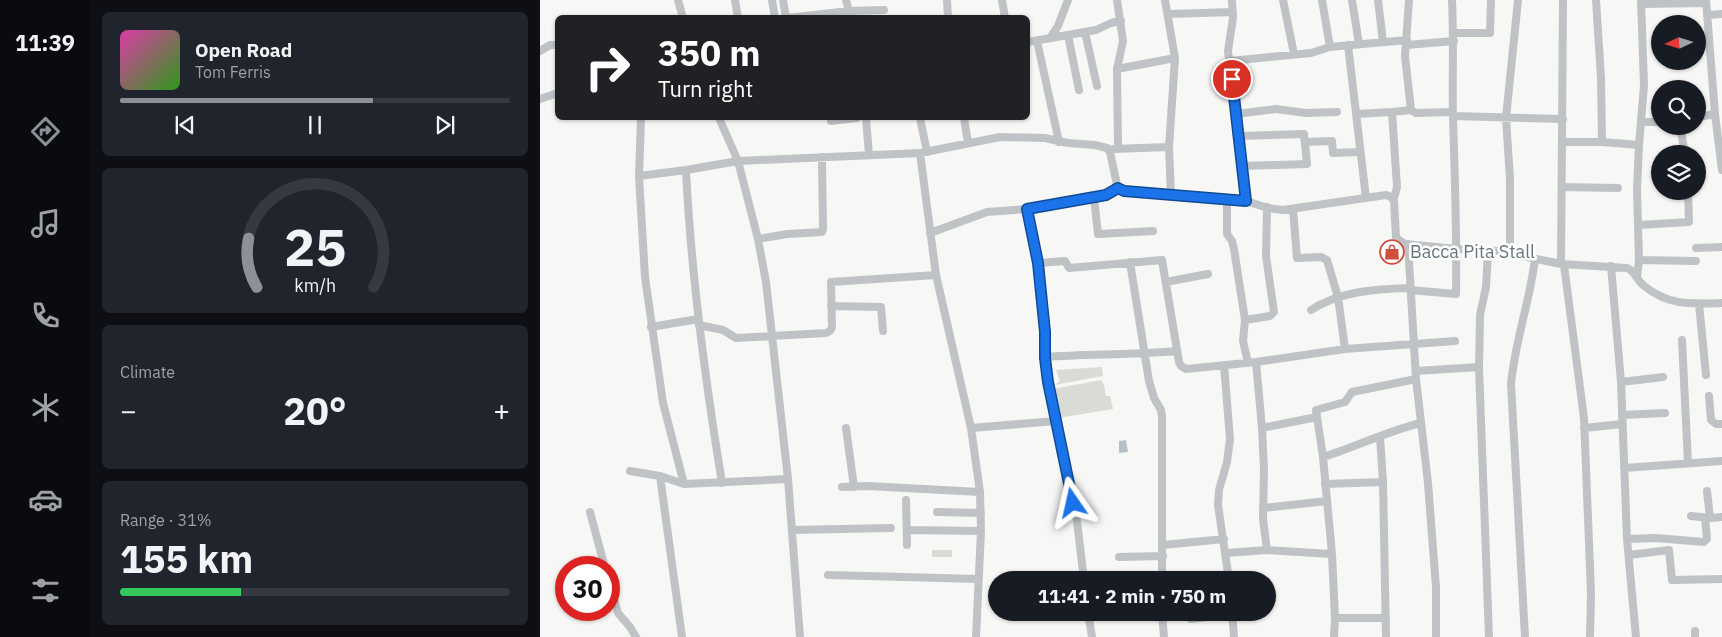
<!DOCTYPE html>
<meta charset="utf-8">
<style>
:root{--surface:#171b24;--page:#20242c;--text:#f1f3f6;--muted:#9ea1a6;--line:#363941;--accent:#8c9099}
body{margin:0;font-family:"IBM Plex Sans",sans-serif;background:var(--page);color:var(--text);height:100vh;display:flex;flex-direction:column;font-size:19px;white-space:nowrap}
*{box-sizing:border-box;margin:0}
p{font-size:16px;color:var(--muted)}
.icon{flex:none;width:28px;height:28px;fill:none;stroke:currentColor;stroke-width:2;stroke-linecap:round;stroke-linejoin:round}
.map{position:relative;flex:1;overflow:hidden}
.details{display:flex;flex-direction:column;gap:12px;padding:12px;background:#0d0f14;width:450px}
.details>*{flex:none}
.top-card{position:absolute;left:15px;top:15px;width:475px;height:105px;border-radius:8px;box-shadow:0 1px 4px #0004;background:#202124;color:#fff;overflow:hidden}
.needle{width:32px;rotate:266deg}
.fabs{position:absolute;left:1111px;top:15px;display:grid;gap:10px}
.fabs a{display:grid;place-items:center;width:55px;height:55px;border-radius:50%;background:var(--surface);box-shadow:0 1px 4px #0004;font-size:25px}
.speed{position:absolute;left:15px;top:556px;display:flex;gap:10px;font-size:25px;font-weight:700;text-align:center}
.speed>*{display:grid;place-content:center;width:65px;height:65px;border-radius:50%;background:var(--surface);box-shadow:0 1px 4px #0004;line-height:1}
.speed .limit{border:8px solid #d22;background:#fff;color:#111}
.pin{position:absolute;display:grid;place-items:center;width:42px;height:42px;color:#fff;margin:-21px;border:2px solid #fff;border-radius:50%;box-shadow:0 1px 5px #0007}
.me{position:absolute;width:55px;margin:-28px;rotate:349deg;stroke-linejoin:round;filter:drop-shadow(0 0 4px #0008)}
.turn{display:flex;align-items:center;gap:18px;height:105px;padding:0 20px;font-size:22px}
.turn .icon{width:65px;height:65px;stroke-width:2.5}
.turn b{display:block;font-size:35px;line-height:42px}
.big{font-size:38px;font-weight:700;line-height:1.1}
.details .tile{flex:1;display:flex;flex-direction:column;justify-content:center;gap:8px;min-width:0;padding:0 18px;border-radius:8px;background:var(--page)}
.details .dial{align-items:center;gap:0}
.dial svg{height:130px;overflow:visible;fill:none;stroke:var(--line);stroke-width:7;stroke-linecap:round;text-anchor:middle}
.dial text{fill:var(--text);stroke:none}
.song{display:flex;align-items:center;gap:15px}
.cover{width:60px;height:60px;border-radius:8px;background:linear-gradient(135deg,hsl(320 70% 55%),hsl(110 70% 35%))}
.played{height:5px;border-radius:2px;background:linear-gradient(90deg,var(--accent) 65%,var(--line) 65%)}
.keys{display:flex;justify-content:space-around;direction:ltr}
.heat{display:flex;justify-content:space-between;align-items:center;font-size:28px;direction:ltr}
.charge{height:8px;border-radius:4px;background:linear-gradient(90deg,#34c759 31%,var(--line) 0)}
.trip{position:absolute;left:448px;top:571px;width:288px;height:50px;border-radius:25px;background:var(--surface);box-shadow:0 1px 4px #0004;font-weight:700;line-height:50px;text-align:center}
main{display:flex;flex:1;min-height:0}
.dock{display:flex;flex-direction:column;width:90px;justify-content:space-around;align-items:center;background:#090b0e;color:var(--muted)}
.dock .icon{width:35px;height:35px}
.dock .current{color:var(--accent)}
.dock b{font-size:22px;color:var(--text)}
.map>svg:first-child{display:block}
</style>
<main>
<nav class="dock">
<b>11:39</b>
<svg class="icon current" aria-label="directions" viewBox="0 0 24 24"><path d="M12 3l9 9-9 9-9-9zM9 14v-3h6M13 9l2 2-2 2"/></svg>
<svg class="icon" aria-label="music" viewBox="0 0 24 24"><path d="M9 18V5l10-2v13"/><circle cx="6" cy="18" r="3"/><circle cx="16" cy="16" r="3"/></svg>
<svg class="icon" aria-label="phone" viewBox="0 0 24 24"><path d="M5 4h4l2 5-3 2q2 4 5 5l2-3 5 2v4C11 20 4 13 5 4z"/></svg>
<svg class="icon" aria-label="climate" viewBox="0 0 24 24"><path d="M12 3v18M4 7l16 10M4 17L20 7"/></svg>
<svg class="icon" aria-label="car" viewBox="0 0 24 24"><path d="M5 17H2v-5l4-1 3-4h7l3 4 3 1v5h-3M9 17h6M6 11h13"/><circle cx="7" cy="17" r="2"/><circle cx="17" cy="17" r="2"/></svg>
<svg class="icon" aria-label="filters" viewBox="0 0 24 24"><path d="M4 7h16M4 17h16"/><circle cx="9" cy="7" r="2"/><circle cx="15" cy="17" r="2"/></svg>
</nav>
<section class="details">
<div class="tile">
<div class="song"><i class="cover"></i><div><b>Open Road</b><p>Tom Ferris</p></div></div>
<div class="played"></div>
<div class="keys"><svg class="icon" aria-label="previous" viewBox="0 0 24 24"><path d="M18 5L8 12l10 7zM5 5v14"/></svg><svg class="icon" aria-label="pause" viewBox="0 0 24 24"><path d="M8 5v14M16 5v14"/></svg><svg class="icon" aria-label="next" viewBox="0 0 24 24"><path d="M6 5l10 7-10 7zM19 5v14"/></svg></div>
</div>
<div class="tile dial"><svg viewBox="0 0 100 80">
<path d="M14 69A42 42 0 1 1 86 69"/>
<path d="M14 69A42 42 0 0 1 9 39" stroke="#8c9099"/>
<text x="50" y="56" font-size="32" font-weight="700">25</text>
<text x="50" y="72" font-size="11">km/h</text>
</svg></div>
<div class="tile"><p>Climate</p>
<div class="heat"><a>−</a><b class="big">20°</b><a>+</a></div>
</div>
<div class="tile"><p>Range · 31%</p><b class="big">155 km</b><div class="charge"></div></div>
</section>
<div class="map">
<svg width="1182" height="637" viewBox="0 0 1182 637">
<rect width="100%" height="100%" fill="#f7f7f5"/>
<!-- green -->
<path fill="#d8dcd5" d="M562,367L563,376L515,385L520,381L516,370Z
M561,380L564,385L566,396H570L573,409L518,418L513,389Z
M392,550H412V557H392Z"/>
<!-- water -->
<path fill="#b5c1c4" d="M586,440L588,452L579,453V441Z"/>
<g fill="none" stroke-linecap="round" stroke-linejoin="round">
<!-- minor -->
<path stroke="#bfc3c6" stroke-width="8" d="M138,0L143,18
M195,0L198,18
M232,0L235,18
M243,0L246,18
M306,0L311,18
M407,0L408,18
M462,0L465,18
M577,0L583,41L577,69L578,148
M625,0L635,58L629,147L631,196
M692,0L693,18L688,51L706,201
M743,0L754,54
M782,0L790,47
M812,0L819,44
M838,0L843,42
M869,0L865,56L871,110
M1056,0L1061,78L1062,142
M1166,0L1175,114L1182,170
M1101,4L1166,3
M629,14L693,12
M1167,15L1182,14
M247,18L309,11L344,10
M545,32L557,86
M914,33H950L951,0
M528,35L539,90
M510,38L518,26L528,0
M497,41L519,142
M488,42L556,30L571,23L581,21
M808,45L826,198
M867,45L914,41
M0,51L10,45H18
M690,61L771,53L790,47L867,40
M577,69L635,58
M0,99L18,93
M696,114L736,109L766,113L797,112
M816,114L852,112
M913,116L1023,119
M1158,117L1175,114
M101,118L99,176L105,277L123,403L144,484L248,479
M179,118L198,161L218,239L226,282L248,479L260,637
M326,118L329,155
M380,118L387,152
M424,118L428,143
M291,121L317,118
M1101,122H1120
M1140,126L1145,154
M699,136L764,134L767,164L703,166
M766,142L792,141L793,153L820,152
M1023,142H1062L1099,145
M573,149L629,147
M380,153L396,275L431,428L440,492L441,531L436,637
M146,170C151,275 165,379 182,483
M99,176L146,170L198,161L380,153L460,137L505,138L528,143L555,145L567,148L570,152L577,185L578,188L583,191L706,201L728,208L743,210L846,195L851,197L854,201L856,237L860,241L865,244L917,249L958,251L1021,264L1087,268C1095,271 1096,279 1103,285C1128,306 1151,304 1182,303
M1022,187L1078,188
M554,198L558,234L613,231
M687,199V234L692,241L694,249L705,320L703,341L708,363
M853,199L855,195L857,187L852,112L871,110L876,113L913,112
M487,209L498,263L505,332V357L508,382L537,521L544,580
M753,209L757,258L781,257L787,260L798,297L805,349
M1099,225L1149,222L1148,191
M390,233L447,212L487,209L554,198L566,195L578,188
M218,239L247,234L282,232L283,229L282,157
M868,244L876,379L888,483L896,587V637
M1156,248L1182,247
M948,251L946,287L940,315L939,367L949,637
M970,253V179L966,118L978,0
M1099,260L1156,261
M590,262L609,381L614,398L621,410L622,416V580
M498,263L525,261L529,268L622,260L639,362L641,366L646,369L716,362L805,349L915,341
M1021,264L1023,0
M1024,265L1044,418L1051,593L1050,637
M1071,266L1081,382L1087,539L1096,637
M1097,277L1099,260L1097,189L1099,145L1104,86L1101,0
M626,282L668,274
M870,290L916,294C917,235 915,177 913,118C912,79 914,40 912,0
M1159,304L1166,375
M291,306L341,307L343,331
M771,310C800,291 836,289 870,288
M705,320L730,316L734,312L726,256L727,207
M159,325L183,330L196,338L286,333L290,331L292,327L291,282L396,275
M111,327L158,319
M1142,340L1148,463
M505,357C549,354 593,355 637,351
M716,362L722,428L724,469L723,519L727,550
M684,365L690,439L687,462L679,490L678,505L689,580
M876,371L939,367
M1081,382L1123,377
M1169,396L1171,420L1176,424H1182
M1082,415L1125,413
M306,428L314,487
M431,428L516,421
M722,428L777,417
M1044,428L1082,424
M840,437L843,482
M783,457C816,447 847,431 881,423
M1084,468L1182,461
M90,471L120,476L144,484
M120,476L142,637
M785,484L843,482L846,637
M302,487L328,486L440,492
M1167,491L1170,518L1182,517
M366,500L367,545
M723,508L787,501
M50,512L65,568
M397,512L441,513
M1151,516L1170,518
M252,530L351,528
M367,530L441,531
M1087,539L1116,538L1164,542L1167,539L1165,518
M623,545L684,539
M686,553L727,550L792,554
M1089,555L1129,550L1132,580L1182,579
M579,557L623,556
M288,575L438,579
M69,582L78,613L90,627L96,637
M548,612L552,637
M622,612L624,637
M692,612L694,637
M795,618H846
M651,619L692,614
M1155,631V637
M794,637L795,618L792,554L783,457L776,410L805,402L812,392L876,379
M985,637L971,384C975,341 990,301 995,259"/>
</g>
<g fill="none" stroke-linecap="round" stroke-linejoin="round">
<!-- route casing -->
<g stroke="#114b97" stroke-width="12">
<path id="route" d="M533,503L508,382L505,358V332L498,263L487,209L566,195L578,188L584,191L706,201L692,79"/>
</g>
<!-- route -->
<use href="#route" stroke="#1a73e8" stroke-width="9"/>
</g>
<!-- icons -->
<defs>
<g id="shop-ring" transform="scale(1.25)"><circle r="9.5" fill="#fff" stroke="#cf4e3d" stroke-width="1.5"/><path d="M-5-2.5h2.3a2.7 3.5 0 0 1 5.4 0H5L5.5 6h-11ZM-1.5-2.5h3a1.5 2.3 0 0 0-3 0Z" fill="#cf4e3d"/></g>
</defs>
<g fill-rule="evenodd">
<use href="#shop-ring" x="852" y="252"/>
</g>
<g text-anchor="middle" stroke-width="5" stroke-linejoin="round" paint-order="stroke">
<!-- poi labels -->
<g font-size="18" fill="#66757c" stroke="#fff" text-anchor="start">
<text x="870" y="258">Bacca Pita Stall</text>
</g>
</g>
</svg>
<div class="fabs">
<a><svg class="needle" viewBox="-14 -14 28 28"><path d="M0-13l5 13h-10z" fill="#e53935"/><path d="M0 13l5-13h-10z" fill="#9ea1a6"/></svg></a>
<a><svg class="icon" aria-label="search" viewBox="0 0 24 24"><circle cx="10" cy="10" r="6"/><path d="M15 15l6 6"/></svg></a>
<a><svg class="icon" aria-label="layers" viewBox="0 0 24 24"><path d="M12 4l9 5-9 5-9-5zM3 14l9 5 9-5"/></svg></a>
</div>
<div class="speed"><div class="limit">30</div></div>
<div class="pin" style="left:692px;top:79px;background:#d93025"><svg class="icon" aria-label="arrive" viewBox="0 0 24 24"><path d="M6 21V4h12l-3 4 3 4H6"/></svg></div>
<svg class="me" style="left:533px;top:503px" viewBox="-20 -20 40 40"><path d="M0-17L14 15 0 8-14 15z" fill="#1a73e8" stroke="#fff" stroke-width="4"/></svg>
<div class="trip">11:41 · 2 min · 750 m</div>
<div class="top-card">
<div class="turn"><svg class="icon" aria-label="right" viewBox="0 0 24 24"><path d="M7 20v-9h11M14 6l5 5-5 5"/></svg><div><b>350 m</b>Turn right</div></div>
</div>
</div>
</main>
